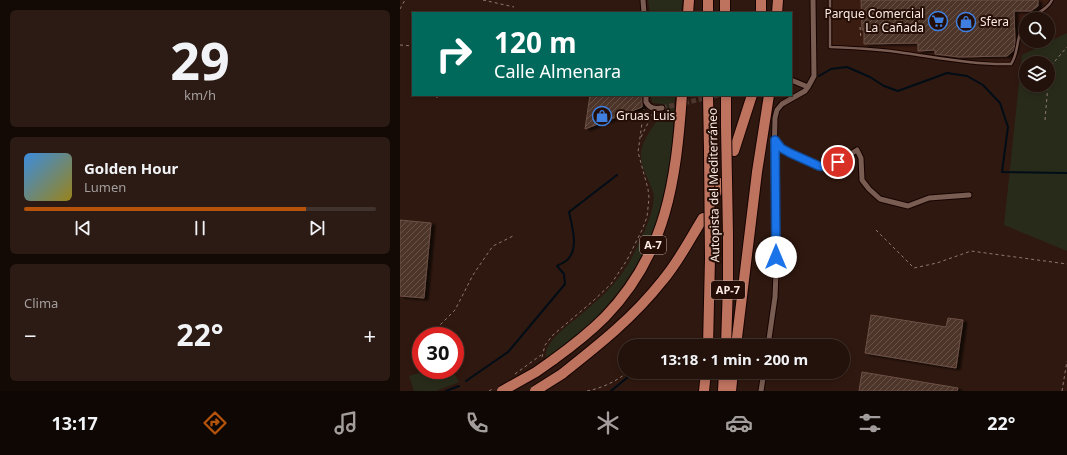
<!DOCTYPE html>
<html lang="es">
<meta charset="utf-8">
<style>
:root{--surface:#23120b;--page:#2b1b14;--text:#f1f3f6;--muted:#a39e9d;--line:#40322c;--accent:#b45309}
body{margin:0;font-family:"Noto Sans",sans-serif;background:var(--page);color:var(--text);height:100vh;display:flex;flex-direction:column;font-size:15px;white-space:nowrap}
*{box-sizing:border-box;margin:0}
p{font-size:13px;color:var(--muted)}
.icon{flex:none;width:22px;height:22px;fill:none;stroke:currentColor;stroke-width:2;stroke-linecap:round;stroke-linejoin:round}
.map{position:relative;flex:1;overflow:hidden}
.panel{display:flex;flex-direction:column;gap:10px;padding:10px;background:#130a06;width:400px}
.panel>*{flex:none}
.guide{position:absolute;left:12px;top:12px;width:380px;height:84px;border-radius:0px;box-shadow:0 2px 6px #0003,0 0 0 1px var(--line);background:#00695c;color:#fff;overflow:hidden}
.fabs{position:absolute;left:619px;top:12px;display:grid;gap:8px}
.fabs a{display:grid;place-items:center;width:36px;height:36px;border-radius:50%;background:var(--surface);box-shadow:0 2px 6px #0003,0 0 0 1px var(--line);font-size:20px}
.speed{position:absolute;left:12px;top:327px;display:flex;gap:8px;font-size:20px;font-weight:700;text-align:center}
.speed>*{display:grid;place-content:center;width:52px;height:52px;border-radius:50%;background:var(--surface);box-shadow:0 2px 6px #0003,0 0 0 1px var(--line);line-height:1}
.speed .limit{border:6px solid #d22;background:#fff;color:#111}
.pin{position:absolute;display:grid;place-items:center;width:34px;height:34px;color:#fff;margin:-17px;border:2px solid #fff;border-radius:50%;box-shadow:0 1px 4px #0007}
.me{position:absolute;width:44px;margin:-22px;rotate:0deg;stroke-linejoin:round;filter:drop-shadow(0 0 3px #0008)}
.turn{display:flex;align-items:center;gap:14px;height:84px;padding:0 16px;font-size:18px}
.turn .icon{width:52px;height:52px;stroke-width:2.5}
.turn b{display:block;font-size:28px;line-height:34px}
.big{font-size:30px;font-weight:700;line-height:1.1}
.panel .card{flex:1;display:flex;flex-direction:column;justify-content:center;gap:6px;min-width:0;padding:0 14px;border-radius:6px;background:var(--page)}
.panel .dial{align-items:center;gap:0}
.dial b{font-size:52px;line-height:1}
.song{display:flex;align-items:center;gap:12px}
.cover{width:48px;height:48px;border-radius:6px;background:linear-gradient(135deg,hsl(210 70% 55%),hsl(50 70% 35%))}
.played{height:4px;border-radius:2px;background:linear-gradient(90deg,var(--accent) 80%,var(--line) 80%)}
.keys{display:flex;justify-content:space-around;direction:ltr}
.heat{display:flex;justify-content:space-between;align-items:center;font-size:22px;direction:ltr}
.trip{position:absolute;left:218px;top:339px;width:232px;height:40px;border-radius:20px;background:var(--surface);box-shadow:0 2px 6px #0003,0 0 0 1px var(--line);font-weight:700;line-height:40px;text-align:center}
.menu{display:flex;height:64px;justify-content:space-around;align-items:center;background:#0e0704;color:var(--muted)}
.menu .icon{width:28px;height:28px}
.menu .on{color:var(--accent)}
.menu b{font-size:18px;color:var(--text)}
main{display:flex;flex:1;min-height:0}
.map>svg:first-child{display:block}
</style>
<main>
<section class="panel">
<div class="card dial"><b>29</b><p>km/h</p></div>
<div class="card">
<div class="song"><i class="cover"></i><div><b>Golden Hour</b><p>Lumen</p></div></div>
<div class="played"></div>
<div class="keys"><svg class="icon" aria-label="previous" viewBox="0 0 24 24"><path d="M18 5L8 12l10 7zM5 5v14"/></svg><svg class="icon" aria-label="pause" viewBox="0 0 24 24"><path d="M8 5v14M16 5v14"/></svg><svg class="icon" aria-label="next" viewBox="0 0 24 24"><path d="M6 5l10 7-10 7zM19 5v14"/></svg></div>
</div>
<div class="card"><p>Clima</p>
<div class="heat"><a>−</a><b class="big">22°</b><a>+</a></div>
</div>
</section>
<div class="map">
<svg width="667" height="391" viewBox="0 0 667 391">
<defs>
<pattern id="building-hatch" width="6" height="6" patternUnits="userSpaceOnUse"><rect width="6" height="6" fill="#4e342b"/><path d="M-1 1l2-2M0 6l6-6M5 7l2-2" fill="none" stroke="#68524a"/></pattern>
<filter id="shadow"><feDropShadow dx="4" dy="2" stdDeviation="1" flood-color="#0009"/></filter>
</defs>
<rect width="100%" height="100%" fill="#2f180f"/>
<!-- built -->
<path fill="#3a1c11" d="M430,0H652L651,3L629,19H626V22L620,31L616,58L611,64L589,65L503,52L430,47Z"/>
<!-- green -->
<path fill="#292b1a" fill-rule="evenodd" d="M248,0H282L281,13H250Z
M667,33V251L604,225L622,55ZM626,63H648V85H626Z
M251,95H275C273,130 272,167 263,201C246,266 202,322 146,359C145,355 146,349 149,345C156,334 167,326 177,318C196,302 214,287 227,266C236,251 258,208 253,192C250,182 240,165 241,155C241,140 256,123 264,110L262,104L253,103L251,99Z
M28,370H52L59,382L36,391H14L9,376Z"/>
<g fill="none" stroke-linecap="round" stroke-linejoin="round">
<!-- stream -->
<path stroke="#000d17" stroke-width="2" d="M419,76L431,69L447,67L470,77L484,86L498,91L547,73L567,76L583,85L600,103L608,127L602,172L667,173
M66,381L108,352L165,284L164,274L157,266C160,264 166,262 168,259C179,248 172,226 169,212L217,175
M46,391L59,386
M211,391L234,372"/>
</g>
<!-- building -->
<path fill="url(#building-hatch)" stroke="#6d5146" filter="url(#shadow)" d="M461,0H638V6L631,11H614L615,43L614,50L607,56L559,57L535,54V50L518,51V43L464,44V30H462Z
M190,95H242V107L185,129Z
M0,220L31,223L24,298L0,296Z
M471,315L546,327L548,318L563,320L556,368L465,353Z
M462,372L558,388L557,391H459Z"/>
<g fill="none" stroke-linecap="round" stroke-linejoin="round">
<!-- minor-tunnel -->
<path stroke="#4e382f" stroke-width="5" stroke-dasharray="5 2.5" stroke-linecap="butt" d="M262,108L318,95"/>
<!-- service casing -->
<g stroke="#160300" stroke-width="4.5">
<path id="service" d="M430,0V47C454,48 479,49 504,53C540,58 575,65 611,64C620,51 615,35 626,22
M629,19C637,13 648,9 652,0"/>
</g>
<!-- minor casing -->
<g stroke="#160300" stroke-width="7">
<path id="minor" d="M243,0L244,13
M391,80L408,87L414,76L413,0
M246,95V102C250,109 255,109 262,108
M375,140L381,148L390,153L419,166L430,167L457,150L461,158L462,180L469,189L480,199L508,206L529,198L569,195
M368,346L375,297L376,272L377,212L374,157L375,118L377,110L382,104L405,91L408,87
M361,391L364,372"/>
</g>
<!-- motorway casing -->
<g stroke="#160300" stroke-width="12">
<path id="motorway" d="M288,13L289,0
M308,13V0
M325,13V0
M361,13V0
M377,13L378,0
M308,95L309,150
M326,95V126
M334,151L352,95
M317,192L321,183
M308,346L310,258
M326,346L328,284V235
M336,346L357,172L369,95
M153,360C171,347 189,333 205,317C267,253 276,180 282,95
M162,374C200,344 233,318 263,280C279,261 290,239 303,218
M304,391L306,372
M323,391L324,372
M331,391L333,372"/>
</g>
<!-- path -->
<path stroke="#8d7971" stroke-width="1" stroke-dasharray="3 3" stroke-linecap="butt" d="M83,0L114,7
M0,9L5,0
M460,27L461,39
M0,45L13,46
M648,83L649,68L667,47
M37,98V95
M645,120L648,85
M241,137L253,113
M476,230L514,268L537,263L571,251L667,264
M41,336L39,331L40,325L55,310L73,275L90,250L93,246L113,236
M142,357L145,345L153,335L193,301L211,284L227,260L242,230L247,217L249,198L248,189L238,152L244,109
M115,374L141,355
M89,391L94,388
M187,391C202,388 215,382 228,372
M662,391L667,361"/>
<!-- service -->
<use href="#service" stroke="#795c52" stroke-width="2.5"/>
<!-- minor -->
<use href="#minor" stroke="#795c52" stroke-width="5"/>
<!-- motorway -->
<use href="#motorway" stroke="#be735f" stroke-width="10"/>
<!-- motorway-bridge casing -->
<g stroke="#160300" stroke-width="12" stroke-linecap="butt">
<path id="motorway-bridge" d="M326,126L328,235
M309,150L310,258
M102,391L136,372L153,360
M135,391L162,374"/>
</g>
<!-- motorway-bridge -->
<use href="#motorway-bridge" stroke="#be735f" stroke-width="10"/>
</g>
<g fill="none" stroke-linecap="round" stroke-linejoin="round">
<!-- route casing -->
<g stroke="#114b97" stroke-width="10">
<path id="route" d="M376,257L375,140L381,148L390,153L419,166L430,167L438,162"/>
</g>
<!-- route -->
<use href="#route" stroke="#1a73e8" stroke-width="7"/>
</g>
<!-- icons -->
<defs>
<g id="supermarket-ring" transform="scale(1)"><circle r="9.5" fill="#250e06" stroke="#3f7fe0" stroke-width="1.5"/><path d="M-6-5.5h2.5l.6 2H6L4.5 2H-2.5L-4.4-4H-6ZM-1.5 3.2a1.3 1.3 0 1 0 .1 0ZM3 3.2a1.3 1.3 0 1 0 .1 0Z" fill="#3f7fe0"/></g>
<g id="shop-ring" transform="scale(1)"><circle r="9.5" fill="#250e06" stroke="#3f7fe0" stroke-width="1.5"/><path d="M-5-2.5h2.3a2.7 3.5 0 0 1 5.4 0H5L5.5 6h-11ZM-1.5-2.5h3a1.5 2.3 0 0 0-3 0Z" fill="#3f7fe0"/></g>
</defs>
<g fill-rule="evenodd">
<use href="#supermarket-ring" x="538" y="21"/>
<use href="#shop-ring" x="566" y="22"/>
<use href="#shop-ring" x="202" y="116"/>
</g>
<g text-anchor="middle" stroke-width="4" stroke-linejoin="round" paint-order="stroke">
<!-- shield labels -->
<g fill="#250e06" stroke="#bca9a1" stroke-width="1">
<rect x="240" y="236" width="26" height="18" rx="3"/>
<rect x="311" y="281" width="34" height="18" rx="3"/>
</g>
<g font-size="11" font-weight="bold" fill="#fcebe4">
<text x="253" y="249">A-7</text>
<text x="328" y="294">AP-7</text>
</g>
<!-- poi labels -->
<g font-size="12" fill="#fcebe4" stroke="#250e06" text-anchor="start">
<text x="524" y="18" text-anchor="end">Parque Comercial<tspan x="524" dy="14">La Cañada</tspan></text>
<text x="580" y="26">Sfera</text>
<text x="216" y="120">Gruas Luis</text>
</g>
<!-- street labels -->
<g font-size="12" fill="#fcebe4" stroke="#250e06">
<text transform="translate(314 185) rotate(-91)" y="4">Autopista del Mediterráneo</text>
</g>
</g>
</svg>
<div class="fabs">
<a><svg class="icon" aria-label="search" viewBox="0 0 24 24"><circle cx="10" cy="10" r="6"/><path d="M15 15l6 6"/></svg></a>
<a><svg class="icon" aria-label="layers" viewBox="0 0 24 24"><path d="M12 4l9 5-9 5-9-5zM3 14l9 5 9-5"/></svg></a>
</div>
<div class="speed"><div class="limit">30</div></div>
<div class="pin" style="left:438px;top:162px;background:#d93025"><svg class="icon" aria-label="arrive" viewBox="0 0 24 24"><path d="M6 21V4h12l-3 4 3 4H6"/></svg></div>
<svg class="me" style="left:376px;top:257px" viewBox="-20 -20 40 40"><circle r="19" fill="#fff"/><path d="M0-13L10 11 0 6-10 11z" fill="#1a73e8"/></svg>
<div class="trip">13:18 · 1 min · 200 m</div>
<div class="guide">
<div class="turn"><svg class="icon" aria-label="right" viewBox="0 0 24 24"><path d="M7 20v-9h11M14 6l5 5-5 5"/></svg><div><b>120 m</b>Calle Almenara</div></div>
</div>
</div>
</main>
<nav class="menu">
<b>13:17</b>
<svg class="icon on" aria-label="directions" viewBox="0 0 24 24"><path d="M12 3l9 9-9 9-9-9zM9 14v-3h6M13 9l2 2-2 2"/></svg>
<svg class="icon" aria-label="music" viewBox="0 0 24 24"><path d="M9 18V5l10-2v13"/><circle cx="6" cy="18" r="3"/><circle cx="16" cy="16" r="3"/></svg>
<svg class="icon" aria-label="phone" viewBox="0 0 24 24"><path d="M5 4h4l2 5-3 2q2 4 5 5l2-3 5 2v4C11 20 4 13 5 4z"/></svg>
<svg class="icon" aria-label="climate" viewBox="0 0 24 24"><path d="M12 3v18M4 7l16 10M4 17L20 7"/></svg>
<svg class="icon" aria-label="car" viewBox="0 0 24 24"><path d="M5 17H2v-5l4-1 3-4h7l3 4 3 1v5h-3M9 17h6M6 11h13"/><circle cx="7" cy="17" r="2"/><circle cx="17" cy="17" r="2"/></svg>
<svg class="icon" aria-label="filters" viewBox="0 0 24 24"><path d="M4 7h16M4 17h16"/><circle cx="9" cy="7" r="2"/><circle cx="15" cy="17" r="2"/></svg>
<b>22°</b>
</nav>
